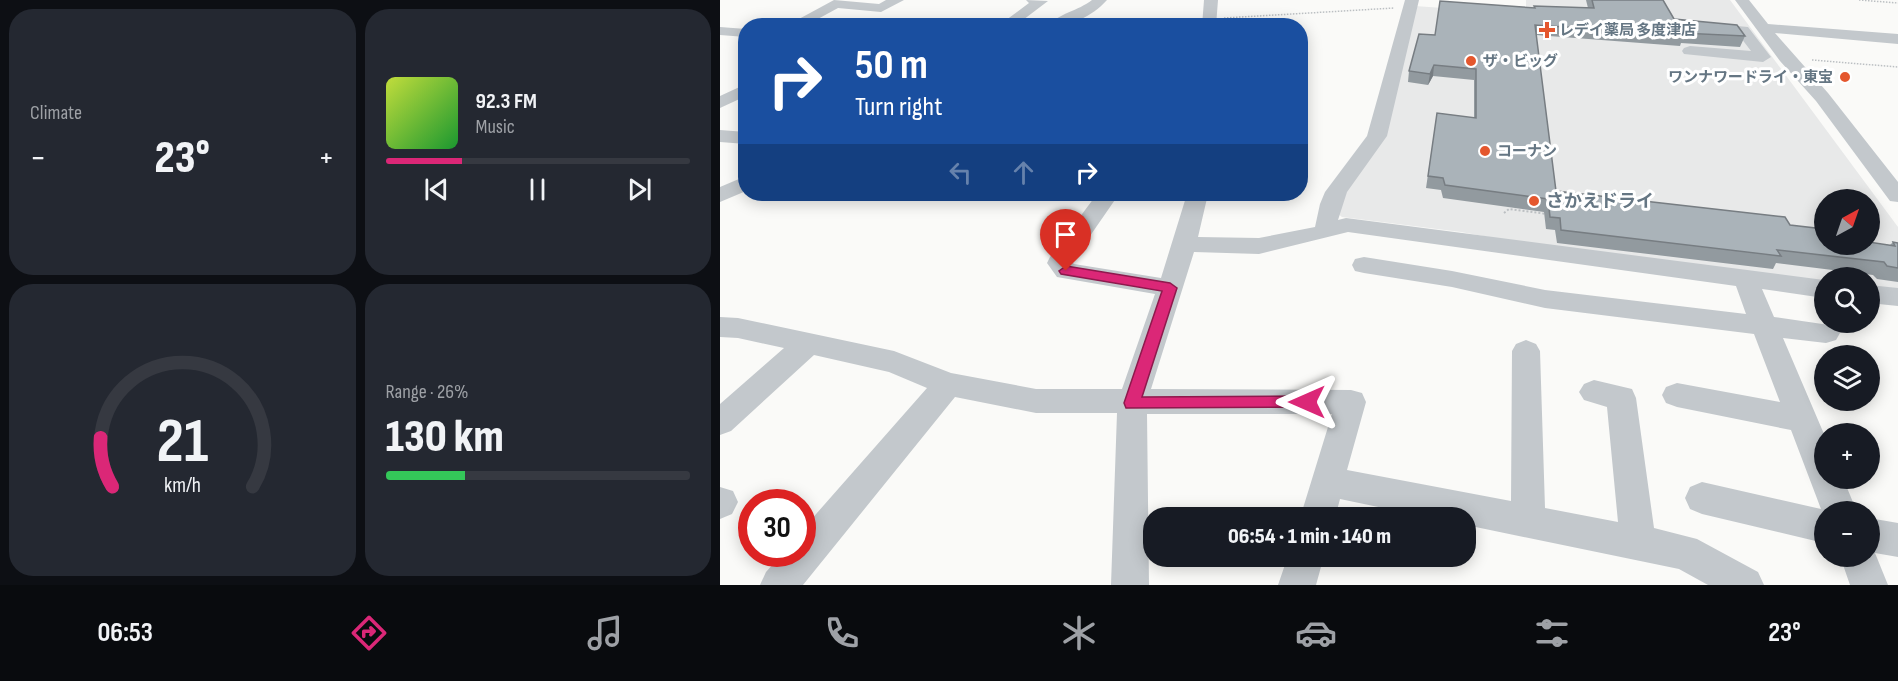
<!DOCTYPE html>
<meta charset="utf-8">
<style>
:root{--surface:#171b24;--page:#242831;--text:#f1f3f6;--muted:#9ea1a6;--line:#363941;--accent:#db2777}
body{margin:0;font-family:"Sofia Sans Condensed","Noto Sans JP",sans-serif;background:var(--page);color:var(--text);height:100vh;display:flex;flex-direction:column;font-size:22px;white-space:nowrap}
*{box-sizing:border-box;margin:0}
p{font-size:20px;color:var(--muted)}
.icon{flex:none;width:33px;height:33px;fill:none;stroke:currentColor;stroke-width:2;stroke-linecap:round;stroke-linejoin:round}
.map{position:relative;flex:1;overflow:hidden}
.sheet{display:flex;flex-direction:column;gap:9px;padding:9px;background:#0d0f14;width:720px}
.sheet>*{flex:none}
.top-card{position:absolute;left:18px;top:18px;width:570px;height:183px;border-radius:24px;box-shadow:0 3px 15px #0003;background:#1a4fa0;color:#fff;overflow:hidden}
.needle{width:39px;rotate:40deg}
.tools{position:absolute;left:1094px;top:189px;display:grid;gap:12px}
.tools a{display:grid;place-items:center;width:66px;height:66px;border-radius:50%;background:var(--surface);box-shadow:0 3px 15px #0003;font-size:30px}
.speed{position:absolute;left:18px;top:489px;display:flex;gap:12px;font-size:30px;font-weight:700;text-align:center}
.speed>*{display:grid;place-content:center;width:78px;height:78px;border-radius:50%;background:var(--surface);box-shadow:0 3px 15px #0003;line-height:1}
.speed .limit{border:9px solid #d22;background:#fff;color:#111}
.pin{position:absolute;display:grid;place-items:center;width:51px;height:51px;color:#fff;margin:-62px -26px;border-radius:50% 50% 50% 0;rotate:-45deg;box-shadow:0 0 6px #0007}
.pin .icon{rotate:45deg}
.me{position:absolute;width:66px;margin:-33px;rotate:270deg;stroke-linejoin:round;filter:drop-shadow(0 0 4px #0008)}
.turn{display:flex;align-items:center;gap:21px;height:126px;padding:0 18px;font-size:27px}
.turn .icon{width:78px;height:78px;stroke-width:2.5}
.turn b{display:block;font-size:42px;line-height:51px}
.lanes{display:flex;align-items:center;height:57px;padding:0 18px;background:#0003;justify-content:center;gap:30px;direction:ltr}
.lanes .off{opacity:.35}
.big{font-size:45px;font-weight:800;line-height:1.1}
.sheet .widget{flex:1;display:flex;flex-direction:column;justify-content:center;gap:9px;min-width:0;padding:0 21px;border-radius:24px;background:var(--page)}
.sheet .dial{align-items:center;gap:0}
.dial svg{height:156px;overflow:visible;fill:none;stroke:var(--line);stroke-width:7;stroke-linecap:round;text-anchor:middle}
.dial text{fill:var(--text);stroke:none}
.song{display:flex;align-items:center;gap:18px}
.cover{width:72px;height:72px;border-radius:9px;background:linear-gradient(135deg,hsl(70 70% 55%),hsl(130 70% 35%))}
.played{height:6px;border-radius:3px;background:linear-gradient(90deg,var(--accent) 25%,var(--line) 25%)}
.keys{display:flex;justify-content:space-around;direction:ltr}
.heat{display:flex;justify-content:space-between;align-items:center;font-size:33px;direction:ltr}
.charge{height:9px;border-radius:4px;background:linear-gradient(90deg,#34c759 26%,var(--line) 0)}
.sheet .tiles{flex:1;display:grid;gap:9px;grid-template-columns:repeat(2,1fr)}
.trip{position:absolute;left:423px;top:507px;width:333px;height:60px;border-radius:24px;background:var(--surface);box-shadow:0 3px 15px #0003;font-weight:800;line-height:60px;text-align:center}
.menu{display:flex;height:96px;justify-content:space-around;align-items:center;background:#090b0e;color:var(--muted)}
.menu .icon{width:42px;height:42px}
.menu .selected{color:var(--accent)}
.menu b{font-size:27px;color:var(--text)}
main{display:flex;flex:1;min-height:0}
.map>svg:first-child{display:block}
</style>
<main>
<section class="sheet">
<div class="tiles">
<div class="widget"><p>Climate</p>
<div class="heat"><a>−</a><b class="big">23°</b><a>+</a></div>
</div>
<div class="widget">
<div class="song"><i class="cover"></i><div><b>92.3 FM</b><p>Music</p></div></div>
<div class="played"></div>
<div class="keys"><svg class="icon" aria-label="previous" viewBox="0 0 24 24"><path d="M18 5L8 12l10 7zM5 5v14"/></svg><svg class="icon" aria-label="pause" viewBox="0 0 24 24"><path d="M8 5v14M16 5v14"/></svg><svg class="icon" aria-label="next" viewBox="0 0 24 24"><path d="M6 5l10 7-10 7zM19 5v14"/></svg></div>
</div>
<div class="widget dial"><svg viewBox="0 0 100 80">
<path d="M14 69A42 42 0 1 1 86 69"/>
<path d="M14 69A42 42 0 0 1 8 44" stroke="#db2777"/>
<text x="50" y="56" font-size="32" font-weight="700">21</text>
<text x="50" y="72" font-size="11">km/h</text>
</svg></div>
<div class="widget"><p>Range · 26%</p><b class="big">130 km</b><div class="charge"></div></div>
</div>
</section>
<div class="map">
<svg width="1178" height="585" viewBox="0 0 1178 585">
<rect width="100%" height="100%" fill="#fafaf8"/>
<!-- built -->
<path fill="#e8e9e9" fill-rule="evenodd" d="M806,0H1010L1178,227V290L1149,286V278H1104V281L813,245L741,232L622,217L617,213L623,195L645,165L695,6L806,14ZM1104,200H1149V244H1104Z"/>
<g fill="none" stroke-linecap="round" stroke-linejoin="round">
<!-- path-far1 -->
<path stroke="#bbbfc2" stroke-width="1.5" stroke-dasharray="1.5 1.5" stroke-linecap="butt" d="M1139,0L1178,3
M504,18L674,8
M1092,60L1178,67"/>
<!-- path -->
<path stroke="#bbbfc2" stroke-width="2" stroke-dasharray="2 2" stroke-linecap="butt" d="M784,213L789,209L827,214"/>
<!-- minor -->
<path fill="#c3c8cc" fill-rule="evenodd" d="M114,0L159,4L166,0H184L161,12L118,8L85,26H66Z
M306,0L328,1L295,26H278L309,3Z
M372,0H387C372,17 350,26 328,26C339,13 358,11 372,0Z
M484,0H498L496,26H482Z
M685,0H699L667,136L627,192L618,220L626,218L1104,280V298L1042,289L1054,317L1116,326L1120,333L1116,340L1106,343L1063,338L1104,434V478H1123L1137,512H1104V543L982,514L970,509L965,498L970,487L982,482L1101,509L1071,430L957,407L946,403L942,395L946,387L957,383L1060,402L1034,334L825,308L732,287L644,273L635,271L632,265L635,259L644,257L732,271L825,290L1026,314L1016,286L628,232L539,254L474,252L431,389L631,390L642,393L646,402L627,470L791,501L792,351L796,344L806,340L816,344L820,351L825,508L898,522L887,407L864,400L859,392L864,384L874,380L912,389L916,398L934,528L977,539L1038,572L1044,585H988L959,569L746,525V518H711L620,499L615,518H580L612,414H427L429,585H391L397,413H316L235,397L83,585H40L46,572L62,554H82V530L207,388L169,372L94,355L11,431L0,435V404L64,348L18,338L0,337V317L18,318L174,351L231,373L316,389H402L435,294L337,277L327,263L330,257L377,194H399L352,262L354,264L441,278L467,194H488L478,237L539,238L595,227L600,204L605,192L647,136Z
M1015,0H1029L1048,24L1178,34V44L1055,33L1108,93L1178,182V202L1170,201L1096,101L1060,61Z
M985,23L1028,27L1051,57L1043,62L964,54L962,51L964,48L970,46L1031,51L1018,34L980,30L978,27L980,24Z
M0,27L26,29V37L0,35Z
M26,84V96L0,108V96Z
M0,130L26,132V144L0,142Z
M26,176V191L0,202V187Z
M151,194H174C168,202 162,202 153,200Z
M1149,285L1178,288V306L1149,303Z
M0,487L13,491L18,502L12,514L0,519Z
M1149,518L1178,523V557L1155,553L1168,585H1130L1120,556H1149Z
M568,556H604L596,585H558Z"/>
</g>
<!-- wall -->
<path fill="#929a9f" d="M866,0H943L954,19L1025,36L1020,47L961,43L960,46L816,35L836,191L1070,225L1104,244L1170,245L1173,242L1178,243V282L1157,279L1153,275L1056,263L1053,269L837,243L835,230L826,229L824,212L723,198L721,190L706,188L717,113L754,118V80L713,76L708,85L688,82L689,71L715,35L814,8V6L868,8Z"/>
<!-- shaded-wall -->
<path fill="#777d82" d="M714,65L713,76L708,85L710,74Z"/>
<!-- building -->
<path fill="#aab3b9" stroke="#777d82" stroke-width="1.5" d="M872,0H943L954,19L1017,25L1025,36L962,33L964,35L815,25L836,191L1065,217L1070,225L1104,229V244H1149V242L1175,246L1173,242L1178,243V268L1167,266L1164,262L1057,250L1061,256L841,230L840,218L830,217L828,199L725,185L723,178L708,176L717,113L756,118V69L714,65L710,74L689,71L699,34L715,35L720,1L815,8L814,6L874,8Z"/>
<!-- route -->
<path fill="#db2777" stroke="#8e194d" stroke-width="1.5" d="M346,266L450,283L457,288L422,397L587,396L592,398L595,402L592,407L406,408L404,403L442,291L341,274L339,271Z"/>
<!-- markers -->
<g fill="#e4572e" stroke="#fff" stroke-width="2">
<path d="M824 21h6v6h6v6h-6v6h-6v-6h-6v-6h6z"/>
<circle cx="751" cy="61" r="6"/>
<circle cx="1125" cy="77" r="6"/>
<circle cx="765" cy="151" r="6"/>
<circle cx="814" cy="201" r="6"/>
</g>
<g text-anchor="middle" stroke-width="6" stroke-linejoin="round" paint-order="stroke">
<!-- far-poi labels -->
<g font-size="15" font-weight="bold" fill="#657683" stroke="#fff" text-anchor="start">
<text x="839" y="35">レデイ薬局 多度津店</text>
<text x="763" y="66">ザ・ビッグ</text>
<text x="1113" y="82" text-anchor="end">ワンナワードライ・東宝</text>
<text x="777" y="156">コーナン</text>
</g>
<!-- poi labels -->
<g font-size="18" font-weight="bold" fill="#657683" stroke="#fff" text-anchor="start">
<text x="826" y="207">さかえドライ</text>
</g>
</g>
</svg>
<div class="tools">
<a><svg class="needle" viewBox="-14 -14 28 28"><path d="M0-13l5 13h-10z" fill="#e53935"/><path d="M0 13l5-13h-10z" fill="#9ea1a6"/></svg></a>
<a><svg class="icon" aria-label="search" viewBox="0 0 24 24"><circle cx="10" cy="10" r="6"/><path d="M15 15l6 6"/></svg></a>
<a><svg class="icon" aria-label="layers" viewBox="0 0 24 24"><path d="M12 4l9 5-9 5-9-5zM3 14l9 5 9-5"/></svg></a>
<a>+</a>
<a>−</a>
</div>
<div class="speed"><div class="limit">30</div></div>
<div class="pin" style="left:346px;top:271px;background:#d93025"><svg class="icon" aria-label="arrive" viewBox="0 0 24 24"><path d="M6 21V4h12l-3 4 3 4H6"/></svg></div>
<svg class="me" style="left:587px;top:402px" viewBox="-20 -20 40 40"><path d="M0-17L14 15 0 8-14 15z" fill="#db2777" stroke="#fff" stroke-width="4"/></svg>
<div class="trip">06:54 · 1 min · 140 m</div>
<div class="top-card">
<div class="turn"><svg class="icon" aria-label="right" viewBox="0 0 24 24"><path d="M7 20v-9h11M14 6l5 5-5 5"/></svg><div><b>50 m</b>Turn right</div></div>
<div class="lanes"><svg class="icon off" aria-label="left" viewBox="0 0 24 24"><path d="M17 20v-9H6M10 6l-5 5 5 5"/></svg><svg class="icon off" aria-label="ahead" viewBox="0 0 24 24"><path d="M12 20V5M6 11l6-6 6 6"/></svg><svg class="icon" aria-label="right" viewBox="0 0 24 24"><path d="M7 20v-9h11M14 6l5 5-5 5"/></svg></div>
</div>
</div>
</main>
<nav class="menu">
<b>06:53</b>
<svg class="icon selected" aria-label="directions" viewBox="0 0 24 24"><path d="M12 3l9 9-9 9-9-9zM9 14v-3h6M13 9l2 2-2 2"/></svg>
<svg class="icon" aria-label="music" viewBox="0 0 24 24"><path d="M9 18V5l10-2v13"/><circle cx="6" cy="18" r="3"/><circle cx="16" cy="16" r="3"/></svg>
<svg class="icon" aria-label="phone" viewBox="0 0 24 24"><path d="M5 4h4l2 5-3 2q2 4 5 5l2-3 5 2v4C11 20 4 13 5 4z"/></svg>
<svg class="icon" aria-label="climate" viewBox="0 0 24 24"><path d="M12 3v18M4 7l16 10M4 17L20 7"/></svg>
<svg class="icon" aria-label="car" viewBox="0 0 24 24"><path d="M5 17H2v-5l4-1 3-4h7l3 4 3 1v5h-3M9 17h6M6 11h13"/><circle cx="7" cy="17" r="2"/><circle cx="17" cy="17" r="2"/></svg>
<svg class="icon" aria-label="filters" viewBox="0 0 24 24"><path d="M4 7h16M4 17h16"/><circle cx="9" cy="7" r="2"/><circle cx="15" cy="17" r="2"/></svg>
<b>23°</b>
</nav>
